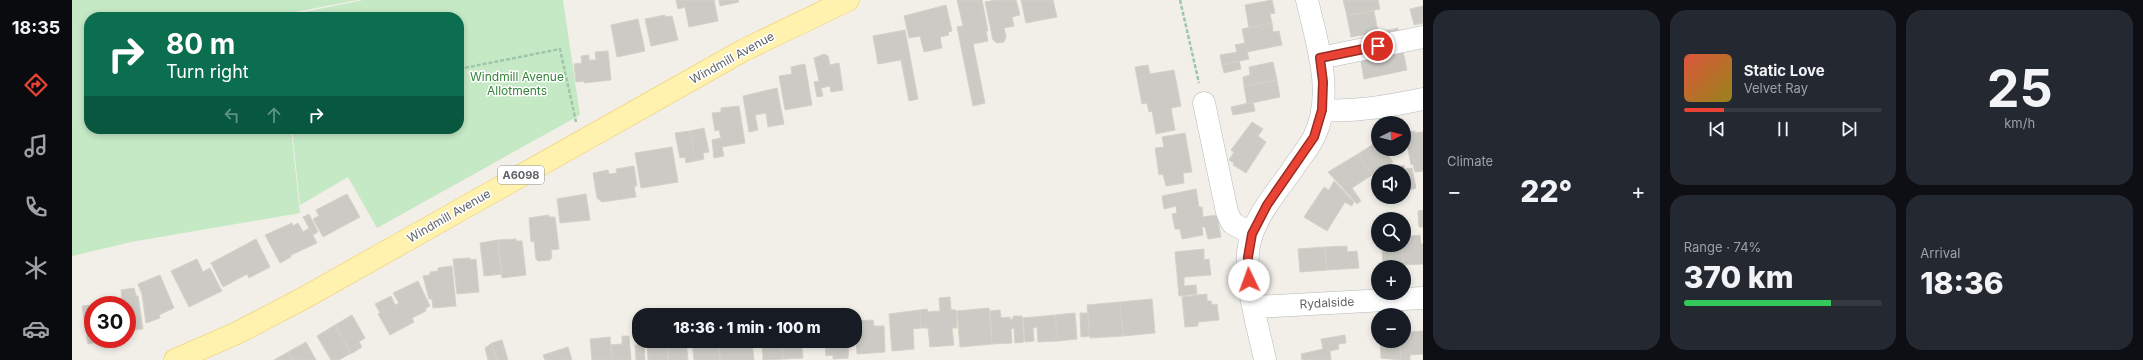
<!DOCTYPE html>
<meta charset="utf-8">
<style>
:root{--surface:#171b24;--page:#242831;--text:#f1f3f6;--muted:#9ea1a6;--line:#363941;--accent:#ea4335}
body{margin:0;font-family:Inter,sans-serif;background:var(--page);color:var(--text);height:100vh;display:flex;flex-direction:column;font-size:15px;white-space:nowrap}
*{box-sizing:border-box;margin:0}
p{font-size:13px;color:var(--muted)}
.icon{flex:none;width:22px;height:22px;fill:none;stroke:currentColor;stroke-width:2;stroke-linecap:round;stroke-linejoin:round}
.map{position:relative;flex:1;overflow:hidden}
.side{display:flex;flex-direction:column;gap:10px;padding:10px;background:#0d0f14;width:720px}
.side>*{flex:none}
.banner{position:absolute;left:12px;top:12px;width:380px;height:122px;border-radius:16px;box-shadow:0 2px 6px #0003;background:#0b6e4f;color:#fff;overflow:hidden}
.needle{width:26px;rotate:84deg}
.controls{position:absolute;left:1299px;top:116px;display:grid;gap:8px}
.controls a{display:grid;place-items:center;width:40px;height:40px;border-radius:50%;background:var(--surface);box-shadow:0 2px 6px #0003;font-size:20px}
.speed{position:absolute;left:12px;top:296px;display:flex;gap:8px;font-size:20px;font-weight:700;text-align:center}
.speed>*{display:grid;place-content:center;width:52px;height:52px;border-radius:50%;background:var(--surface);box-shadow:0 2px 6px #0003;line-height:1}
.speed .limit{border:6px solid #d22;background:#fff;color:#111}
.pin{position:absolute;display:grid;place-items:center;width:34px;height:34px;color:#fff;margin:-17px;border:2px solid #fff;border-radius:50%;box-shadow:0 1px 4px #0007}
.me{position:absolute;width:44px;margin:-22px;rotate:357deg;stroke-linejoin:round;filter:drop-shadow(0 0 3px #0008)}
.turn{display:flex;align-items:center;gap:14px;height:84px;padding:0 16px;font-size:18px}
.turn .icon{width:52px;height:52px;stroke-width:2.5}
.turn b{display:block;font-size:28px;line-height:34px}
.lanes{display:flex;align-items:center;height:38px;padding:0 16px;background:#0003;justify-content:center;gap:20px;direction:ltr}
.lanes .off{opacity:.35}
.big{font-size:30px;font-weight:800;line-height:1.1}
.side .widget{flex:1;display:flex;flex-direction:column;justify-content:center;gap:6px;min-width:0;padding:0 14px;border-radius:16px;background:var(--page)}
.side .dial{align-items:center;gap:0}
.dial b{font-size:52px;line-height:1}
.song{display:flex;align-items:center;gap:12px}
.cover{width:48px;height:48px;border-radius:6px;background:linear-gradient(135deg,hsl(10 70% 55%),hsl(50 70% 35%))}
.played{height:4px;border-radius:2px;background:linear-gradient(90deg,var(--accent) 20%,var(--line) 20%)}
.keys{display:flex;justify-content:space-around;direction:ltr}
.heat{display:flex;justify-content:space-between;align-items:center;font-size:22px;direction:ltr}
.charge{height:6px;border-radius:3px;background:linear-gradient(90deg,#34c759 74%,var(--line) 0)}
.side .tiles{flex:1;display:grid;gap:10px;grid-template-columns:repeat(3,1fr)}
.widget:first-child{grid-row:span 2}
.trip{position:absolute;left:560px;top:308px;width:230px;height:40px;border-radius:16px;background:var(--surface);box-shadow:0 2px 6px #0003;font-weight:800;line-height:40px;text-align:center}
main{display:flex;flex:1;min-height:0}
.dock{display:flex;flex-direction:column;width:72px;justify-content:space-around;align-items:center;background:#090b0e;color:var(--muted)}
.dock .icon{width:28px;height:28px}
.dock .active{color:var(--accent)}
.dock b{font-size:18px;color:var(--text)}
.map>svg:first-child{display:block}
</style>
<main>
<nav class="dock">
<b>18:35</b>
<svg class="icon active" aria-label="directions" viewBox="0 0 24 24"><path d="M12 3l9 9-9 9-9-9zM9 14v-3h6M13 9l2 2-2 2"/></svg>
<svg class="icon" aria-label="music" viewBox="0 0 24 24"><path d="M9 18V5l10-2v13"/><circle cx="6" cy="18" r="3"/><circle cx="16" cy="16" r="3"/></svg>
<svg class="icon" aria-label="phone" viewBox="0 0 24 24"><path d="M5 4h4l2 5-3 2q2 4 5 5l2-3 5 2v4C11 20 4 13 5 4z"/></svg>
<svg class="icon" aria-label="climate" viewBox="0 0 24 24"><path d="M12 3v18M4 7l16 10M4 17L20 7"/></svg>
<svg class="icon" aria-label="car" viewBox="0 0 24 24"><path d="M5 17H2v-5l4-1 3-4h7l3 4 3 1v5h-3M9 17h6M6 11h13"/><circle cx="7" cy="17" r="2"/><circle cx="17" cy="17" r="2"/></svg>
</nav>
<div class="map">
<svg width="1351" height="360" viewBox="0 0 1351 360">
<rect width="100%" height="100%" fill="#f1efe8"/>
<!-- green -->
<path fill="#c5e8c5" d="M0,0H285L208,15L207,17H17V129H219L228,213L59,242L0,256Z
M291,0H491L508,115L305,228L276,177L228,205L220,129H387V17H208Z"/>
<!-- building -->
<path fill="#cccac5" stroke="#d6d1c6" d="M604,0H642L646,21L617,27L613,7L606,9Z
M647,0H666L667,2L648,6Z
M885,0H910L916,31H914L916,41L901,44L913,103L901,106L885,27L891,26Z
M923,0H944L948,15L940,17L942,26L932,28L934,37L932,42L925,43L921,40L913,2Z
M949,0H981L985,17L954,23Z
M1200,0L1203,13L1198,14L1200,23L1177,28L1173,5Z
M1271,0H1306L1308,9L1275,16Z
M874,5L880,31L876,32L877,35L868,37L870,48L852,52L848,36L837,38L832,16Z
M1351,6V23L1342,25L1338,9Z
M1302,11L1306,32L1279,37L1275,16Z
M593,15V17L600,16L606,40L579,46L573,19Z
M566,19L573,51L545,57L539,25Z
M1200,23L1201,32L1207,31L1210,45L1175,52L1177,59L1150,65L1148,55L1165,52L1163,45L1173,43L1170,29Z
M1326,28L1328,38L1310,41L1308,32Z
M833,30L846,99L837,101L829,60L806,64L801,36Z
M1330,47L1335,70L1292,79L1289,61Z
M536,51L539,80L512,83V81L504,82L502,64L510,63L509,56L517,55V60H524L523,52Z
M752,54L756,56L758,65L767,63L771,90L759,92L758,86L749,88L751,96L745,97L742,82L747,81L742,58Z
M1167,61L1169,69L1152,73L1150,65Z
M1201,62L1205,80L1172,86L1171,77L1178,75L1177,67Z
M733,64L740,105L713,110L707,76L720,74L719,67Z
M1076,65L1078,74L1102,70L1109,106L1099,108L1103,130L1084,134L1080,111L1077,112L1075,103L1070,104L1063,67Z
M1205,80L1208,97L1175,104L1172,86Z
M705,88L712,124L696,127L694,113L683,115L686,130L677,132L671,96Z
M1181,102L1183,111L1161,115L1159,107Z
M667,106L673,143L650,147L652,156L642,158L640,140L649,138L647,130L643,131L640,113L649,112V108Z
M1180,122L1191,129L1186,136L1194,142L1174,173L1161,165L1162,163L1157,160L1162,152L1159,150Z
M632,128L637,152L631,153L632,159L623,161L618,131Z
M618,131L623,161L614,163L613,157L608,158L603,133Z
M1343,131V133L1351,132V171L1343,172L1341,164L1339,165L1333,133Z
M1113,133L1120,172L1111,173L1112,183L1094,186L1091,174L1087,175L1083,148L1092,147L1090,137Z
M1306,141V149H1312L1321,162L1300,175L1286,154Z
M600,147L606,182L569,188L563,153Z
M1286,154L1300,175L1280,188L1289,201L1285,204L1256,172Z
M1332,165L1336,184H1332V171H1326L1325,167Z
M562,166L565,186H562L564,197L530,202L525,198L521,173L536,170L537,174L545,173L544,169Z
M1340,168L1344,188L1337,190L1333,169Z
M1262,181L1282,202L1280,206L1273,202L1255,231L1232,217L1252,187L1257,190Z
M1124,189L1127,207H1130L1131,217L1145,215L1149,237L1136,239L1133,227H1130L1131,235L1110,239L1108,229H1103L1100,214L1105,213L1104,206L1092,209L1090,196Z
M275,194L288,217L251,237L241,219L247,216L244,210Z
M514,194L518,220L488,223L485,199Z
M1351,210V227H1347L1346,211Z
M237,214L246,232L241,235L231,217Z
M477,215V217H483L487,249L479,250L480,257L478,260L466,261L464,259L462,241L459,242L457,218Z
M1302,222H1306V244H1304Z
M220,223L221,226L226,223L231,232L237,228L245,243L219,255V257L208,263L193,235Z
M1348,235L1349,244H1351V264L1331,265L1330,245H1332V237Z
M184,239L198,267L177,278L175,274L151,287L139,263Z
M444,239V241H450L454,275L430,278L426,240Z
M426,240L430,274L412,276L408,243Z
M1310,245H1330L1331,265L1311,267Z
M1275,246V252L1285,251L1287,268L1255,270L1253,247Z
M1253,247L1255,270L1228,272L1226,249Z
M1132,249V260L1137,259L1139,275L1112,277V286L1124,285L1125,294L1107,296L1103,252Z
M398,258V260L404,259L407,292L385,294L381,259Z
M125,259L131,272L138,268L150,291L117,307L99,271Z
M380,266L384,306L361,308L360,299H357L351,276L358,275V272L366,271V268Z
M88,275L102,308L87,315L88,318L74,323L70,294L66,284Z
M346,281L358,306L353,309L354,311L340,318L342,322L318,335L306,314L308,313L303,304L319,296L323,305L327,303L321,293Z
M62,288L64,296H66L71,329L55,331V305H43L42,299L50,298L49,290Z
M1135,294V301H1139L1140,305L1145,304L1147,320L1126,322V326L1113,327L1110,297Z
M878,297L879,310H884L885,328H880L882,345L858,347L856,328H849L848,310L855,309L856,312L868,311L867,298Z
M1080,299L1083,333L1051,336L1048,302Z
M1048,302L1051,336L1018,338L1015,305Z
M21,305V339H44L16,344L10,306Z
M917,308L920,344L888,347L885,311Z
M848,310L849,328L841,329L842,349L820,351L817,314Z
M928,310L929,318L938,317V320L941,319V316H950L952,342L943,343L942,328L939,329L940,343L920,344L918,311Z
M1003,313L1005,339L986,341L983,315Z
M1008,313H1016L1018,336L1009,337Z
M280,315L293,338L287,342L290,347L279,354L263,325Z
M983,315L986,341L966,342L965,327L961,328L962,341L953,342L951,318Z
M801,320L802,326H812L813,352L785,354L783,321Z
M263,325L279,353L267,360H259L245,336Z
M1351,331V354L1338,355V360H1329L1328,341H1332V332Z
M1273,335L1274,343L1266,344L1267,349L1258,351L1259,360H1230L1229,354L1251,349L1249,339Z
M550,336H557L559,360H540L538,345L550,344Z
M538,337L540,360H520L518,339Z
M430,340L436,360H425L420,343Z
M575,341H595L596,360H576Z
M595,341H614L616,360H596Z
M620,341H647L648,360H622Z
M647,341H680L682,360H648Z
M690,341H709L711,359L691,360Z
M709,341H729L731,358L711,359Z
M753,341H777L776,358L761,359V355L754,356Z
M1308,341H1328L1329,360L1309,358Z
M234,342L244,360H221L216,352Z
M420,343L425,360H416L413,348Z
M572,344L573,360H564L563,345Z
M496,347L500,360H473L471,355Z
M216,352L221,360H202Z"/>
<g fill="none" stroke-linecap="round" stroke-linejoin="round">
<!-- minor casing -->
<g stroke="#b5b8bc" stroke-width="23">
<path id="minor" d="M1248,58L1351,37
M1132,103L1155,212L1160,223L1180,234
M1250,110C1285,112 1317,106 1351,99
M1182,307L1351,298
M1193,360C1186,324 1167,270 1180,234C1188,211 1206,190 1220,170C1227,159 1236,149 1242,137C1263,95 1245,43 1235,0"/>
</g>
<!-- major casing -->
<g stroke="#f2c960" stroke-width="23">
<path id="major" d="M103,360L165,333L232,298L672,50L776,0"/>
</g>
<!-- path -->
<path stroke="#9cc7a9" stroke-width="2.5" stroke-dasharray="4 2" stroke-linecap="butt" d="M1108,0L1127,83
M387,69L488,49L504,122"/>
<!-- minor -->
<use href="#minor" stroke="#fff" stroke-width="22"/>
<!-- major -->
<use href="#major" stroke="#fff2af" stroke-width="22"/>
</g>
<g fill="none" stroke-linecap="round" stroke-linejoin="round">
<!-- route casing -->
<g stroke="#982c22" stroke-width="10">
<path id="route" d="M1177,280L1176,257L1180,234L1195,205L1242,137L1250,110L1251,82L1248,58L1306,46"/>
</g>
<!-- route -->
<use href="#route" stroke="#ea4335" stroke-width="7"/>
</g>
<g text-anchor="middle" stroke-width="3" stroke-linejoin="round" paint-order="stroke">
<!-- shield labels -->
<rect fill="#fff" stroke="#8f9295" stroke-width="1" x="426" y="166" width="46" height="18" rx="3"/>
<g font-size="11" font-weight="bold" fill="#5f6368">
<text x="449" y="179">A6098</text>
</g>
<!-- street labels -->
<g font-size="12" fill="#5f6368" stroke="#fff">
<text transform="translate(660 58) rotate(-29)" y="4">Windmill Avenue</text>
<text transform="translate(377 216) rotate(-30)" y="4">Windmill Avenue</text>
<text transform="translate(1255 303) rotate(-3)" y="4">Rydalside</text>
</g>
<!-- park labels -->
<g font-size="12" fill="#348238" stroke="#fff">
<text x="445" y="81">Windmill Avenue<tspan x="445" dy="14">Allotments</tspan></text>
</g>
</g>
</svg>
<div class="controls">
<a><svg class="needle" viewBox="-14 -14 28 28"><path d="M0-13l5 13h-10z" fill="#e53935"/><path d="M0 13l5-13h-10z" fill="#9ea1a6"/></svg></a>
<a><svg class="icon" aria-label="sound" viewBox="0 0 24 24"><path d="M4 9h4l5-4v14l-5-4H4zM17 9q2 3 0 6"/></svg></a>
<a><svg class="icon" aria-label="search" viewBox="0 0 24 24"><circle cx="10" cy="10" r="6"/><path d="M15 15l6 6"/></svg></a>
<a>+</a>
<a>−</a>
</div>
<div class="speed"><div class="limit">30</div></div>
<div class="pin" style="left:1306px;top:46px;background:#d93025"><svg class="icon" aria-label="arrive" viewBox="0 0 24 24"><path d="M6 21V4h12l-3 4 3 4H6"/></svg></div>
<svg class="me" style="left:1177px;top:280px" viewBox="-20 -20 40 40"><circle r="19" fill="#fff"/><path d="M0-13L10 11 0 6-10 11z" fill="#ea4335"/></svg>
<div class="trip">18:36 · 1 min · 100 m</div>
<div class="banner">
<div class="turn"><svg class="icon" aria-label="right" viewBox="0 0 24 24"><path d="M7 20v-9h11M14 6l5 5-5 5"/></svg><div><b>80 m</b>Turn right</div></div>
<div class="lanes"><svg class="icon off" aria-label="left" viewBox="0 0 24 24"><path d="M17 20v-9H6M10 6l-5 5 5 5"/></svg><svg class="icon off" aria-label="ahead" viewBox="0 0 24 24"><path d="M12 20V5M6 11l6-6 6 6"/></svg><svg class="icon" aria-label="right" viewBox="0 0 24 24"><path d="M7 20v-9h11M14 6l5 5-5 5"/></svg></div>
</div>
</div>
<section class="side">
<div class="tiles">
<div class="widget"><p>Climate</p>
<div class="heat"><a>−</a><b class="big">22°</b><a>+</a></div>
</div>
<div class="widget">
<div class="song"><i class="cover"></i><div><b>Static Love</b><p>Velvet Ray</p></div></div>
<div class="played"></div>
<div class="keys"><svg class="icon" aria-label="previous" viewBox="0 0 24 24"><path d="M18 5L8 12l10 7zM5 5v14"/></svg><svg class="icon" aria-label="pause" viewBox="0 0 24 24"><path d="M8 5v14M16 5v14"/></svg><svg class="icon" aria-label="next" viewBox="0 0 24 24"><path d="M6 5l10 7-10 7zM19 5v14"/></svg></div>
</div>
<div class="widget dial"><b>25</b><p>km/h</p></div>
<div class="widget"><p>Range · 74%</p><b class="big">370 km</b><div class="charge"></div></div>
<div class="widget"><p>Arrival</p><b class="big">18:36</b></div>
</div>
</section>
</main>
